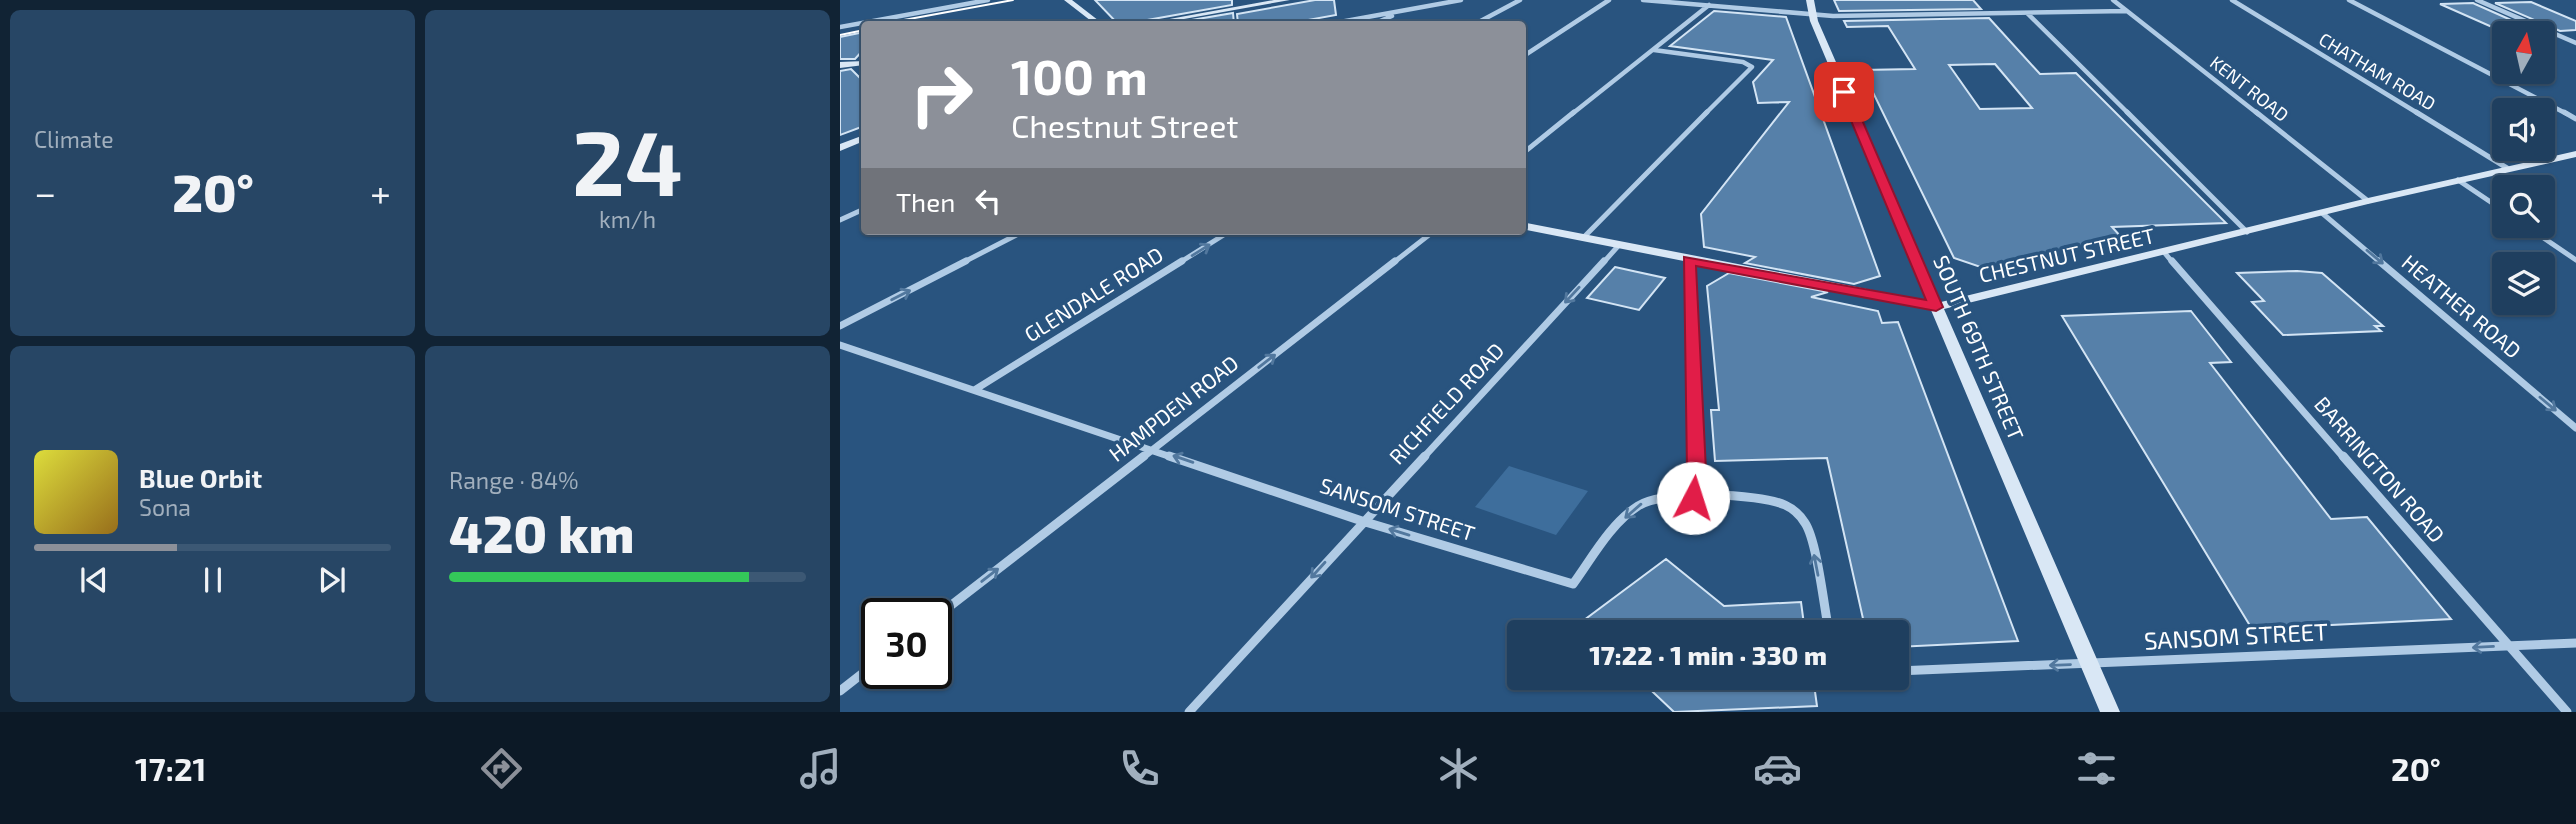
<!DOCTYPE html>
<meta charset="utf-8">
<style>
:root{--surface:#1f3f5f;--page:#274665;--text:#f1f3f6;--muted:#a1afbd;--line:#3c5874;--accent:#8c9099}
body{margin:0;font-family:"Exo 2",sans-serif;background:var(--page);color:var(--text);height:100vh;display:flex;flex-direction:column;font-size:26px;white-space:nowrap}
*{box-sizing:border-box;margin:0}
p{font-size:23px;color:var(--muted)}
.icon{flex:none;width:38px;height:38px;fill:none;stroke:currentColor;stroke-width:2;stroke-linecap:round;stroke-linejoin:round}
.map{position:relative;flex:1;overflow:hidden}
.details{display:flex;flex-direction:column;gap:10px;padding:10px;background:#112334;width:840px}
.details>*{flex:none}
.guide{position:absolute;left:21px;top:21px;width:665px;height:214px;border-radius:7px;box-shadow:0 2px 5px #0004,0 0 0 2px var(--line);background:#8c9099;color:#fff;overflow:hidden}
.needle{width:46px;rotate:8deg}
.tools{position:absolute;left:1652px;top:21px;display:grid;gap:14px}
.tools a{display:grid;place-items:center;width:63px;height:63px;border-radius:7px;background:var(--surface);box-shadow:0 2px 5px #0004,0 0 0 2px var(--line);font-size:35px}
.speed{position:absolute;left:21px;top:598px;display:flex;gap:14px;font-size:35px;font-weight:700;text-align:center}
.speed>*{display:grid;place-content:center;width:91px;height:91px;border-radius:50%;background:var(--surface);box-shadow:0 2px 5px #0004,0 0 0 2px var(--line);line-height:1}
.speed .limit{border:4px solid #111;border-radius:10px;background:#fff;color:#111}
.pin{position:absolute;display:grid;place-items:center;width:60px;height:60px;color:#fff;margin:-30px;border-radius:14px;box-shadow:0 4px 10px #0006}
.me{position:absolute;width:77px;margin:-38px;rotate:5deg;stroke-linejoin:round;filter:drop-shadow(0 0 5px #0008)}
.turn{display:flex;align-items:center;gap:24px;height:147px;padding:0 35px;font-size:32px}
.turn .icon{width:91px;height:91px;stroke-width:2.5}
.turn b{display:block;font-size:49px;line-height:60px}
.then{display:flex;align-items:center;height:66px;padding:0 35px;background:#0003;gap:14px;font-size:26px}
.big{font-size:52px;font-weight:800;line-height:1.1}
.details .tile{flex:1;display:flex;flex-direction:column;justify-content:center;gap:10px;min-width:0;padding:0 24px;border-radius:10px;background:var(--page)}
.details .dial{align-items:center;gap:0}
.dial b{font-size:91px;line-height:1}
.song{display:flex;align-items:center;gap:21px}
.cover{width:84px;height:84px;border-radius:10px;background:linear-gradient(135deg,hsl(60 70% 55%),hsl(40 70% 35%))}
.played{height:7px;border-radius:4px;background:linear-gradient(90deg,var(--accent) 40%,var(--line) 40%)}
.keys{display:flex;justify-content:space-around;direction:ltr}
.heat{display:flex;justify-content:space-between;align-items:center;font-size:38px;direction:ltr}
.charge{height:10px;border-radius:5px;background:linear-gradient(90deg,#34c759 84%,var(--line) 0)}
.details .tiles{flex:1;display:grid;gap:10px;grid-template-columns:repeat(2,1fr)}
.trip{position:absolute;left:667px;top:620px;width:402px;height:70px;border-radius:7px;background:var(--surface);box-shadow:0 2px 5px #0004,0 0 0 2px var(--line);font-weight:800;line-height:70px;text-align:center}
.tabs{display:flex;height:112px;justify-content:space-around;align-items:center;background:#0c1926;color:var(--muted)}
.tabs .icon{width:49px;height:49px}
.tabs .active{color:var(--accent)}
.tabs b{font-size:32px;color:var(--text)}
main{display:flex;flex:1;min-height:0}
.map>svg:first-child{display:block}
</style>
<main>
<section class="details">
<div class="tiles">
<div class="tile"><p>Climate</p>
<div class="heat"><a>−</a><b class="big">20°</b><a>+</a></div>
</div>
<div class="tile dial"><b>24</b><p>km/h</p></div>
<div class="tile">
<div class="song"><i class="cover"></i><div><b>Blue Orbit</b><p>Sona</p></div></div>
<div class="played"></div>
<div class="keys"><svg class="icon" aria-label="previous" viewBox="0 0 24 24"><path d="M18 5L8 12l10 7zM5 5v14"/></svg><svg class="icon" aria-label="pause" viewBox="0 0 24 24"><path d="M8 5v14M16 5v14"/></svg><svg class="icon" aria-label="next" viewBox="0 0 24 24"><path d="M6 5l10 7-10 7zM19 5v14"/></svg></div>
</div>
<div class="tile"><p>Range · 84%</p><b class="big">420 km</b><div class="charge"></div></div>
</div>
</section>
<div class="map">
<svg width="1736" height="712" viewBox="0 0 1736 712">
<rect width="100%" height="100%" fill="#29547f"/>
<!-- green -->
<path fill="#3e6e9c" d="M669,466L748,491L716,535L635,507Z"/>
<!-- building -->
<path fill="#5680a9" stroke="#d3e4f4" stroke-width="2" fill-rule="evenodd" d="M255,0H392V5L302,21L300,24H278Z
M475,0H494L496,15L446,24H398L397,14Z
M994,0H1133L1141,9L999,11Z
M1691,2L1736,21V30L1720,31L1655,3Z
M1633,3L1635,4L1696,31H1661L1600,4Z
M874,11L946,17L1040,276L1014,284L905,263L915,257L864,247L861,214L949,102L918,103L913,82L933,60L830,46Z
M393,13L394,24H328Z
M1149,18L1200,74L1236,73L1386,223L1272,227L1282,238L1184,259L1183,269L1167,276L1114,258L1022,70L1075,69L1048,26L1007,27L1004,21ZM1155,64L1192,108L1140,109L1109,65Z
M24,32V49L15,59H0V37Z
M11,69L24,82V126L0,135V71Z
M775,267L793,271L825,278L799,310L747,298Z
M1457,271L1482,273L1543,326H1535L1541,331L1443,335L1412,302L1424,301L1397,273Z
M889,273L988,292L971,297L1038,311L1042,323L1058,322L1178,641L1057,647V632H1026L987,458L875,461L871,410H879L867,286Z
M1351,311L1391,362L1370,363L1491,519L1527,517L1611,619L1412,629L1222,316Z
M826,559L884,606L961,602L965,632H728Z
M797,677H973L977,706L834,712Z"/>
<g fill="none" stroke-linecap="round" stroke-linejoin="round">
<!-- street-far3 -->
<path stroke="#b0cbe5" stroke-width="4.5" d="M803,0L993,16L1287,11
M1273,0L1418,114
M1392,0L1579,114
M1509,0L1727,114
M1637,0L1736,43
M1187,13L1289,114
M489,24L621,0
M533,24L552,16
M635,24L680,0
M0,27L148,0
M814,50L903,62L912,67L865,114
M682,57L769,0
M732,114L869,5"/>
<!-- street-far2 -->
<path stroke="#b0cbe5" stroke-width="5" d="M1287,112L1407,232
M1416,112L1528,201
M1576,112L1667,168
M1724,112L1736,119
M682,154L734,112
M1618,180L1664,211
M1482,213L1541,263
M0,220L24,209
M1686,226L1736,260
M743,238L867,112
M1324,252L1333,263
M849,260V263
M122,263L184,231
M339,263L390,231
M553,263L594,231
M763,263L779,245"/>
<!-- street-far1 -->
<path stroke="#b0cbe5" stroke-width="7" d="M849,261L856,458
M1332,261L1504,458
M1539,261L1736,428
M0,326L126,261
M0,345L334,458
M136,389L342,261
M302,458L555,261
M583,458L764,261"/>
<!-- street -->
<path stroke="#b0cbe5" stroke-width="9" d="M329,456L522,521L733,584C752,558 770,524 798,506C823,490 918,493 945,505C954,509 960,515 965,523C977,541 984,607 989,632
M1503,456L1727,712
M853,498L855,456
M96,617L304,456
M1057,671L1736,643
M0,691L37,662
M349,712L585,456"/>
<!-- secondary -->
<path fill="#d9e7f5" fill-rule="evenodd" d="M224,0H232L263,24H255Z
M434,0H450L316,24H302Z
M966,0H974L978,21L1101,302L1528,198L1736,151V157L1528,204L1104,309L1280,712H1260L1091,310L682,229V222L1088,301L970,21Z
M24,61V65L0,68V62Z
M24,135V141L0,151V144Z"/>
<!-- tram -->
<path stroke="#fff" stroke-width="2" d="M42,24L173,0
M0,35L24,30"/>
</g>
<!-- one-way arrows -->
<defs><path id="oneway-shaft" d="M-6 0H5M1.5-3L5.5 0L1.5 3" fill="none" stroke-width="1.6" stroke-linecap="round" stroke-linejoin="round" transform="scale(1.75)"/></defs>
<g stroke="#52789e">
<use href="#oneway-shaft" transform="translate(361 250) rotate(-32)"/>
<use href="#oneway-shaft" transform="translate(1535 257) rotate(40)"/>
<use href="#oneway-shaft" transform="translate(61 295) rotate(-27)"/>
<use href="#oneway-shaft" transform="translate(732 295) rotate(133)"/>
<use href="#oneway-shaft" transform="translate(427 361) rotate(-38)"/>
<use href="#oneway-shaft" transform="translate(1708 404) rotate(40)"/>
<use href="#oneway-shaft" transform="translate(343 459) rotate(-161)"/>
<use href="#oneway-shaft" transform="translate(793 511) rotate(139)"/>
<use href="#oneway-shaft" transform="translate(559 532) rotate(-163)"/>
<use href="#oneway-shaft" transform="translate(976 565) rotate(-101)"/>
<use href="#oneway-shaft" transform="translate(478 570) rotate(132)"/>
<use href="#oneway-shaft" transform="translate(150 575) rotate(-38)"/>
<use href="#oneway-shaft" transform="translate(1643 647) rotate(177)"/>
<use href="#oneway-shaft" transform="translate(1220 665) rotate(178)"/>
</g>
<!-- route -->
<path fill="#e11d48" stroke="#92132f" stroke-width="2" d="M1004,89L1010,92L1103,307L1096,311L856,266L866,471L860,503H846L843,498L847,471L844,257L1086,300L999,92Z"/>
<g text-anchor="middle" stroke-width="7" stroke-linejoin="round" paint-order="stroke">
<!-- far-street labels -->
<g font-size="18" fill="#fff" stroke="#29547f">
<text transform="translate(1537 72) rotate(31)" y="6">CHATHAM ROAD</text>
<text transform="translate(1409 89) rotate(38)" y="6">KENT ROAD</text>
</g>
<!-- street labels -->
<g font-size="21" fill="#fff" stroke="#29547f">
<text transform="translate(1227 256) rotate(-13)" y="7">CHESTNUT STREET</text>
<text transform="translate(254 295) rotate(-32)" y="7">GLENDALE ROAD</text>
<text transform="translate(1621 307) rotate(40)" y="7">HEATHER ROAD</text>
<text transform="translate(1138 348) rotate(67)" y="7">SOUTH 69TH STREET</text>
<text transform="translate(607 404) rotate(-47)" y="7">RICHFIELD ROAD</text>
<text transform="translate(334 409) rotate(-38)" y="7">HAMPDEN ROAD</text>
<text transform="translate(1539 470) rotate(49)" y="7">BARRINGTON ROAD</text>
<text transform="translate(557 510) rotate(18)" y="7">SANSOM STREET</text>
</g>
<!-- near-street labels -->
<g font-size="24" fill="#fff" stroke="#29547f">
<text transform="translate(1396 637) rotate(-3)" y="8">SANSOM STREET</text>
</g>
</g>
</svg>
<div class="tools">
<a><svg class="needle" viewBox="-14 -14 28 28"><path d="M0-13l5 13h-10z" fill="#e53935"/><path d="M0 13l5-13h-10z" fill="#a1afbd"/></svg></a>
<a><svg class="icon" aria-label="sound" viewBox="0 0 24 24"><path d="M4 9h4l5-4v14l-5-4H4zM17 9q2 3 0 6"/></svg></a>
<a><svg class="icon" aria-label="search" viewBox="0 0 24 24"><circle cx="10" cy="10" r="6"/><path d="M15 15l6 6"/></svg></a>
<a><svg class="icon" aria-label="layers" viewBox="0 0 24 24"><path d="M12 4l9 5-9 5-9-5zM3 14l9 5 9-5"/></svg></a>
</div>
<div class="speed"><div class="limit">30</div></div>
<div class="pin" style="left:1004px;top:92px;background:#d93025"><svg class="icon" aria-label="arrive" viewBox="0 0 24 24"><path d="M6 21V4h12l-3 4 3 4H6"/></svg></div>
<svg class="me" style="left:853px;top:498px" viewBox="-20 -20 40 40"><circle r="19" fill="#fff"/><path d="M0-13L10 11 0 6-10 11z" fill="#e11d48"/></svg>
<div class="trip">17:22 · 1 min · 330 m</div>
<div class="guide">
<div class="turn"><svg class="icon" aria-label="right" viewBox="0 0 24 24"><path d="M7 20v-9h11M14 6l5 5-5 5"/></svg><div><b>100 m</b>Chestnut Street</div></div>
<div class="then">Then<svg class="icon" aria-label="left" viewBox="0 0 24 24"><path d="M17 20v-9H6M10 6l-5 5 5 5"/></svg></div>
</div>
</div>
</main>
<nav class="tabs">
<b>17:21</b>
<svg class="icon active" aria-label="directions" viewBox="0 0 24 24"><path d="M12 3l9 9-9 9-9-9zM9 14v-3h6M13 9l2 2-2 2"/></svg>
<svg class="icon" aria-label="music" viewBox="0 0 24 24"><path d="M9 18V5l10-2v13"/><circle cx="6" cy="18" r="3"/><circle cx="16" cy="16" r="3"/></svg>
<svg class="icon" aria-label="phone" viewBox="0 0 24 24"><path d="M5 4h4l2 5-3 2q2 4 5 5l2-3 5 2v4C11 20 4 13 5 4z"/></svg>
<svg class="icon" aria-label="climate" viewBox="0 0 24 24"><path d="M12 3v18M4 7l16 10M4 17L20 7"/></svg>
<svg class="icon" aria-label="car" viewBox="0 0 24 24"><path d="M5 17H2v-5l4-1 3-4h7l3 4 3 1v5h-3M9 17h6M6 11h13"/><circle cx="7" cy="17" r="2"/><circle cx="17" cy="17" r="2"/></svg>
<svg class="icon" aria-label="filters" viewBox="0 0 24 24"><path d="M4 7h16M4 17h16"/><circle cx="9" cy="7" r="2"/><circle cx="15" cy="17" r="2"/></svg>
<b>20°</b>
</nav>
